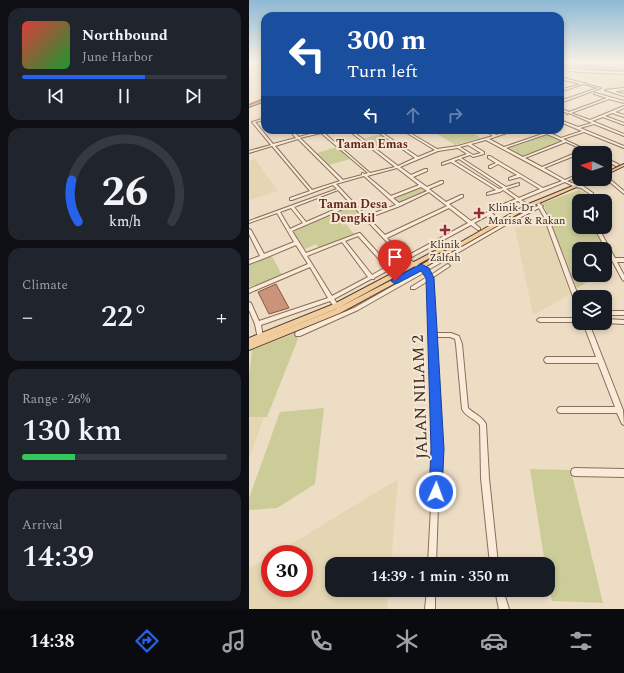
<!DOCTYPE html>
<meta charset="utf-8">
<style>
:root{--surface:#171b24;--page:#20242c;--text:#f1f3f6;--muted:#9ea1a6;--line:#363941;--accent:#2563eb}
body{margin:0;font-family:Spectral,serif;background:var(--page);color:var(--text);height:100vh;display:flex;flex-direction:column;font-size:15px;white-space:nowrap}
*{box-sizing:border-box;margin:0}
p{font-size:13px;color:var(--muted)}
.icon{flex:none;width:22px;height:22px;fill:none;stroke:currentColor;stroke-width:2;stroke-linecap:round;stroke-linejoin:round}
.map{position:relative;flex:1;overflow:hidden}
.panel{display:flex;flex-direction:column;gap:8px;padding:8px;background:#0d0f14;width:249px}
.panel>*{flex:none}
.banner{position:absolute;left:12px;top:12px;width:303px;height:122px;border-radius:12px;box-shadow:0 2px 6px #0003;background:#1a4fa0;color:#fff;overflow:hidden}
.needle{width:26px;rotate:274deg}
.fabs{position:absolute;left:323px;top:146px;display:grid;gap:8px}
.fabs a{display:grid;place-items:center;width:40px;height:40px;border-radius:8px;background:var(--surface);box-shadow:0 2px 6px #0003;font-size:20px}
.speed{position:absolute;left:12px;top:545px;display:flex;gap:8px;font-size:20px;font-weight:700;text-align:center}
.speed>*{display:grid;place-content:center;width:52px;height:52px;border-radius:50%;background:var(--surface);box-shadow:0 2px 6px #0003;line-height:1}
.speed .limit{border:6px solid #d22;background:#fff;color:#111}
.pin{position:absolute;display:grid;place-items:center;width:34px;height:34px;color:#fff;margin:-41px -17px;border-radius:50% 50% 50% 0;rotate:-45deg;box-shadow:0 0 4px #0007}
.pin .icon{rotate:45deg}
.me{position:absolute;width:44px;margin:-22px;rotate:2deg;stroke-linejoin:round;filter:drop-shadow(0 0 3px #0008)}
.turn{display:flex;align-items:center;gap:14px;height:84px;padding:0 20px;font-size:18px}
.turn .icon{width:52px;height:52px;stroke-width:2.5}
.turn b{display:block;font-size:28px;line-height:34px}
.lanes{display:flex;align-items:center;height:38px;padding:0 20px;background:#0003;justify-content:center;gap:20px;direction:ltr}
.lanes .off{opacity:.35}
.big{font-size:30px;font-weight:600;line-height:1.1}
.panel .card{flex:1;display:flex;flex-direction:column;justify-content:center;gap:6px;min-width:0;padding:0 14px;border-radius:12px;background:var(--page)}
.panel .dial{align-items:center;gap:0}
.dial svg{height:104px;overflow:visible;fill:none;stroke:var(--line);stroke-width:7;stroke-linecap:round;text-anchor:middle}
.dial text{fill:var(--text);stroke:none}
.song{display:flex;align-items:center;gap:12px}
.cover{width:48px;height:48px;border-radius:6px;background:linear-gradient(135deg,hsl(0 70% 55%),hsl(130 70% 35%))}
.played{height:4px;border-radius:2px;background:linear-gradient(90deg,var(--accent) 60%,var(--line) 60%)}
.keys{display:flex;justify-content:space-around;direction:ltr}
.heat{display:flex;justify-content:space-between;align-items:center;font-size:22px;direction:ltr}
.charge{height:6px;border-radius:3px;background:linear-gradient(90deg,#34c759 26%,var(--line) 0)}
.trip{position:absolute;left:76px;top:557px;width:230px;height:40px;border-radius:12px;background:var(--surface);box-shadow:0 2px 6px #0003;font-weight:600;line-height:40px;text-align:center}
.dock{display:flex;height:64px;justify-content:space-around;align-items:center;background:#090b0e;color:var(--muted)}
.dock .icon{width:28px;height:28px}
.dock .on{color:var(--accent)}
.dock b{font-size:18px;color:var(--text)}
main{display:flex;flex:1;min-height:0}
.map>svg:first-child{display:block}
</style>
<main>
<section class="panel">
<div class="card">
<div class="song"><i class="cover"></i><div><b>Northbound</b><p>June Harbor</p></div></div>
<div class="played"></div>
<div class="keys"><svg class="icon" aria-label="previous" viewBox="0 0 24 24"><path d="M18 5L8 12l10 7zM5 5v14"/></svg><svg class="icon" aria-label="pause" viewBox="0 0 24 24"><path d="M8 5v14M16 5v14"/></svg><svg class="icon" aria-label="next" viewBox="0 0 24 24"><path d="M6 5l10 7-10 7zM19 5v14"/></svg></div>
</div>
<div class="card dial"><svg viewBox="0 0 100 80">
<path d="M14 69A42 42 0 1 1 86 69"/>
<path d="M14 69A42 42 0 0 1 9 37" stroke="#2563eb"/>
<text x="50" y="56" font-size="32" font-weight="700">26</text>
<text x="50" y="72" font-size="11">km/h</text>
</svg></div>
<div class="card"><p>Climate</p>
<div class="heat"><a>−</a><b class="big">22°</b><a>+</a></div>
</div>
<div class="card"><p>Range · 26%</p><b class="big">130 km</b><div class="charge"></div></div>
<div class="card"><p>Arrival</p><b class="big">14:39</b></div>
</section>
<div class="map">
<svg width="375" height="609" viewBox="0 0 375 609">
<rect width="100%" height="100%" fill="#eeddc5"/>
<!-- farmland -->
<path fill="#e4d6b2" d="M0,62H16V84L0,86Z
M311,71L375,74V87L357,89L355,86L357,85L354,83L331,77L311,74Z
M6,159L29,191L0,200V161Z
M297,221L321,294L284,315L266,228Z
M0,417H15L0,459Z
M149,479L142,564H83V590H140L138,609H0V568L21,557V588H55V554H26Z"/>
<!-- green -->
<path fill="#cc9" d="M182,130H218L232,138L206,145Z
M131,134L137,139L129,143L135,148L128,150L114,139Z
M299,134L315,142L273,156L258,148Z
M88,147L101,159L80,165L68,153Z
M172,188L178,191L150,204L144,198Z
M330,190L339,194L341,201H330V227H344L355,249H330V275H350L328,288L294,203Z
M103,206L109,213L92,220L94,225L97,224L106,235L70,249L67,244L56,249L44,232Z
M23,256L33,275L0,287V265Z
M49,332V339L18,417H0V376L3,350Z
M75,408L66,484L28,508L0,510V498L31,412Z
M281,469L322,470L354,603L303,601L299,579V564H296Z"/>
<!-- water -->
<path fill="#a7c1b6" stroke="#6d9083" d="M311,62L375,69V72L311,65Z"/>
<!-- building -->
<path fill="#cc937b" stroke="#885541" d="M27,284L40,308L20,314L9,292Z"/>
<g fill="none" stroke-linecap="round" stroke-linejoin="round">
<!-- minor casing -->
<g stroke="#896e5b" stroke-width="2">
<path id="minor" d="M311,67L331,70L375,72V74L331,72L311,69Z
M311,77L334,83H337L336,84L352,88L311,103V101L349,88L334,84L311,92V90L332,84L311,79Z
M375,88V90L367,91V92L375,94V96L356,90Z
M345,94L346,93L375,101V103L360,99L322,113L341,120L375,106V108L366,112L375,115V117L363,113L356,116L375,123V125L354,117L343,121L375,134V136L345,124L331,128L375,146V148L335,132L314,139L344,153H341L317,142L276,158L293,167L329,152H331V153H330V154L295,168L316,180L330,174V176L318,181L328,185L334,186L344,193L345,201H341V194L332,188L326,187L316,182L272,200L280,205V207H278L269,201L254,207L243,213L248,218V220H246L240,215L225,223L231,228V230H229L222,225L159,259L176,268L260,220L289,206L288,204L290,203L294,206L293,207L299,217L330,298V307L328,306L327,305L295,217L290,208L262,222L179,270L182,275L197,265L199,264L201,266L183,278L186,333H202L210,336L213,344L219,408C225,414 233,416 237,424L240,478L249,564H241L232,478L231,425C225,418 217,417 213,409L207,344L206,339L201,337H186L191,449L187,564H179L185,449L179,281L166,289H162V287L178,277L176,272L109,310L51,336H47L46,334L47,332L105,308L172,270L156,261L125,278V279H122L85,299L90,306L89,307H85L81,301L12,325L14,337L13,339H9L6,324L0,310V302L2,303L10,321L79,298L61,267L0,293V289L59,264L47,245L16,258L0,264V260L11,256L0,234V229L2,230L15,254L45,242L28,213L0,223V221L88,189L84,185L43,200H41V198L61,191L23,146L0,153V151L22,145L3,122L16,118V120L6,122L24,144L47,138L40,130H43L50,137L75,130H79L74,132L121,173L146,167L99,130H102L149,166L166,158L126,130H129L169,157L186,150L153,130H156L188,149L209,146L244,136L236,130H239L247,135L263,130H267L240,139L255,147L296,133L291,130H294L312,138L333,131L311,122V120L329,127L343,123L320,113L318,114V113L311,110V108L320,112L358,98ZM72,133L119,173L116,174L113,173V175L94,180L51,138ZM298,134L314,141L274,157L257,148ZM49,139L91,181L63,190L26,146ZM237,140L313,181L294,188L241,156H239V158L247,163L240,166V168H242L249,164L268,175L260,178V180L271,177L291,189L270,198L257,189L270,185V183L257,187L212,158L221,155L224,157L235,154V152L222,144ZM219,145L232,153L224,155L211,147ZM209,148L218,154L193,163V165L202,162L247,190L238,193V195L251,192L254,190L267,199L252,205L222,221L200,204L214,197V195H212L197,202L180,189L194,183V181H192L178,187L164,177L178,171V169H176L162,175L151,167L189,151ZM210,159L254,188L250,189L205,161ZM148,168L170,185L142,196L118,176ZM115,176L147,205L117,216L105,203V202H104L87,184ZM172,187L178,191L150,203L144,198ZM89,190L101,203L57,222L45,207ZM180,192L198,206L136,235L119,218L151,206ZM103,205L153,258L140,265L111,233H110L57,253L43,231ZM42,208L54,223L41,229L31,212ZM200,208L219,223L156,257L138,238ZM109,236L137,267L123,275L96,241ZM93,242L119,277L83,296L58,256Z
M356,158L369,164L370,165L367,166L356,160Z
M356,175L375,191V194L356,178Z
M345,227H349L366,258H375V262H368L375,275V281L373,279Z
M356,311H375V315H356Z
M291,318H330V322H291L289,321L288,320L289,319Z
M356,319L375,320V324L356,323Z
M334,323H340L374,410L375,425L373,424L368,413H311L309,412L308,410L309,408L311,407H366L349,363H298L296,362L295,360L296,358L298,357H347Z
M326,468L375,469V477L326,476L323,475L322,472L323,469Z
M178,590H186V609H176Z
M246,590H254L260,609H250Z"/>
</g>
<!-- major casing -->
<g stroke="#573d2f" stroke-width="2">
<path id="major" d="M375,164V166L356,175V173Z
M341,179H346L281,207L174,268L91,313L0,350V344L87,309L170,266L277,205Z
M197,245L200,247L199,248L89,308L0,344V338L85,304Z"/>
</g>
<!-- highway casing -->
<g stroke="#573d2f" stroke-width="2">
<path id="highway" d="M15,99H16V101L0,107V105Z"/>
</g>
<!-- minor -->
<use href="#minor" fill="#f9ebd8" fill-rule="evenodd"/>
<!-- major -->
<use href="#major" fill="#f1cd9d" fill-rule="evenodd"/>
<!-- highway -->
<use href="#highway" fill="#dd9256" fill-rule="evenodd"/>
</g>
<!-- sky -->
<linearGradient id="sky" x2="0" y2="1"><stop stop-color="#8eb9d4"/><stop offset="0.42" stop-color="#f7f0e5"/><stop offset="1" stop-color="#f7f0e5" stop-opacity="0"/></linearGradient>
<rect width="375" height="147" fill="url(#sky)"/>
<!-- route -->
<path fill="#2563eb" stroke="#184099" d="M172,264L180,268L185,278L195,449L193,492L191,497L187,499L182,497L180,492L182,449L177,278L172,271L149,283L146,284L142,281L143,279Z"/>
<!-- markers -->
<g fill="#982b39" stroke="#f5e8d4" stroke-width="1.5">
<path d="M228 207h4v4h4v4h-4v4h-4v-4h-4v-4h4z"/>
<path d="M194 224h4v4h4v4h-4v4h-4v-4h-4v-4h4z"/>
</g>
<g text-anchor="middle" stroke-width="4" stroke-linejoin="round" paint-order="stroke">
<!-- far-poi labels -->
<g font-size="11" fill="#39281f" stroke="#f5e8d4" text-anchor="start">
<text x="239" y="211">Klinik Dr<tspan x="239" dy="13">Marisa &amp; Rakan</tspan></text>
<text x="196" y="248" text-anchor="middle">Klinik<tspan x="196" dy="13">Zalfah</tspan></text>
</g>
<!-- far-neighbourhood labels -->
<g font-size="12" font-weight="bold" fill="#66251e" stroke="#f5e8d4">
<text x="123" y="148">Taman Emas</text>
<text x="104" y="208">Taman Desa<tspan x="104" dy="14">Dengkil</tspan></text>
</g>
<!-- near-street labels -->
<g font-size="16" fill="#39281f" stroke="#f5e8d4">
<text transform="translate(170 397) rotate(-92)" y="6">JALAN NILAM 2</text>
</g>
</g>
</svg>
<div class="fabs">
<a><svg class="needle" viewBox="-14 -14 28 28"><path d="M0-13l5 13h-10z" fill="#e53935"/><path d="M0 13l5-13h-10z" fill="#9ea1a6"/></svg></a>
<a><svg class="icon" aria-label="sound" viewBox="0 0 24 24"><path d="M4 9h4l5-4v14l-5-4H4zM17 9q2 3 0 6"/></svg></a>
<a><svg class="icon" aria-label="search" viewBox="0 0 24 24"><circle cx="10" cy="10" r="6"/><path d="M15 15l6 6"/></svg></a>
<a><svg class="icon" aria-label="layers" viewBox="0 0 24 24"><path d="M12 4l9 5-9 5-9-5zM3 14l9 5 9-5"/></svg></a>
</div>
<div class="speed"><div class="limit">30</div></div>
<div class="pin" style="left:146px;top:281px;background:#d93025"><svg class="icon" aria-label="arrive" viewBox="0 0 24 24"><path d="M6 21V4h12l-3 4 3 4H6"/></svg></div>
<svg class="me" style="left:187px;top:492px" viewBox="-20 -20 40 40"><circle r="17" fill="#2563eb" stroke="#fff" stroke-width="3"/><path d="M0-11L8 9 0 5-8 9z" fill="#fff"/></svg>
<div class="trip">14:39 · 1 min · 350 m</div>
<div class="banner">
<div class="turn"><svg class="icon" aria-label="left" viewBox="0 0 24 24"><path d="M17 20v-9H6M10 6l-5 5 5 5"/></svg><div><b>300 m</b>Turn left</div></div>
<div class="lanes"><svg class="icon" aria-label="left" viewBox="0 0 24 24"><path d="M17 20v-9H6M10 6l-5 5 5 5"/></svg><svg class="icon off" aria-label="ahead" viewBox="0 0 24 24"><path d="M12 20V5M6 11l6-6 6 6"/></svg><svg class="icon off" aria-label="right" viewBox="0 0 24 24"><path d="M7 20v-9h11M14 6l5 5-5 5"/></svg></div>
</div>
</div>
</main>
<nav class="dock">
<b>14:38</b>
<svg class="icon on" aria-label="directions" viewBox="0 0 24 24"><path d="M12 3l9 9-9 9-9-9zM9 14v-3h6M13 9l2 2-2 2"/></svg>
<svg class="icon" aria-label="music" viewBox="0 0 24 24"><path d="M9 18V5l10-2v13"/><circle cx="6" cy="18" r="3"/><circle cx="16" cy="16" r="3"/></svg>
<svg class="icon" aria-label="phone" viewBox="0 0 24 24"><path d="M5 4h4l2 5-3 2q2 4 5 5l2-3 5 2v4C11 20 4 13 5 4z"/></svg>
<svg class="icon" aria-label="climate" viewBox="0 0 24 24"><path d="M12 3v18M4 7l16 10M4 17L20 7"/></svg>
<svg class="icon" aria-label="car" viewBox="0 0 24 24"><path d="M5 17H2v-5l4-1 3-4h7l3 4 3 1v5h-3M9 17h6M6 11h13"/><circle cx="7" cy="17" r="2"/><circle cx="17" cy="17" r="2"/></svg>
<svg class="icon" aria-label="filters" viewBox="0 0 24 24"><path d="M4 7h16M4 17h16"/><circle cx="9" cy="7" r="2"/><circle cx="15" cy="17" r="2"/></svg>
</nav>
